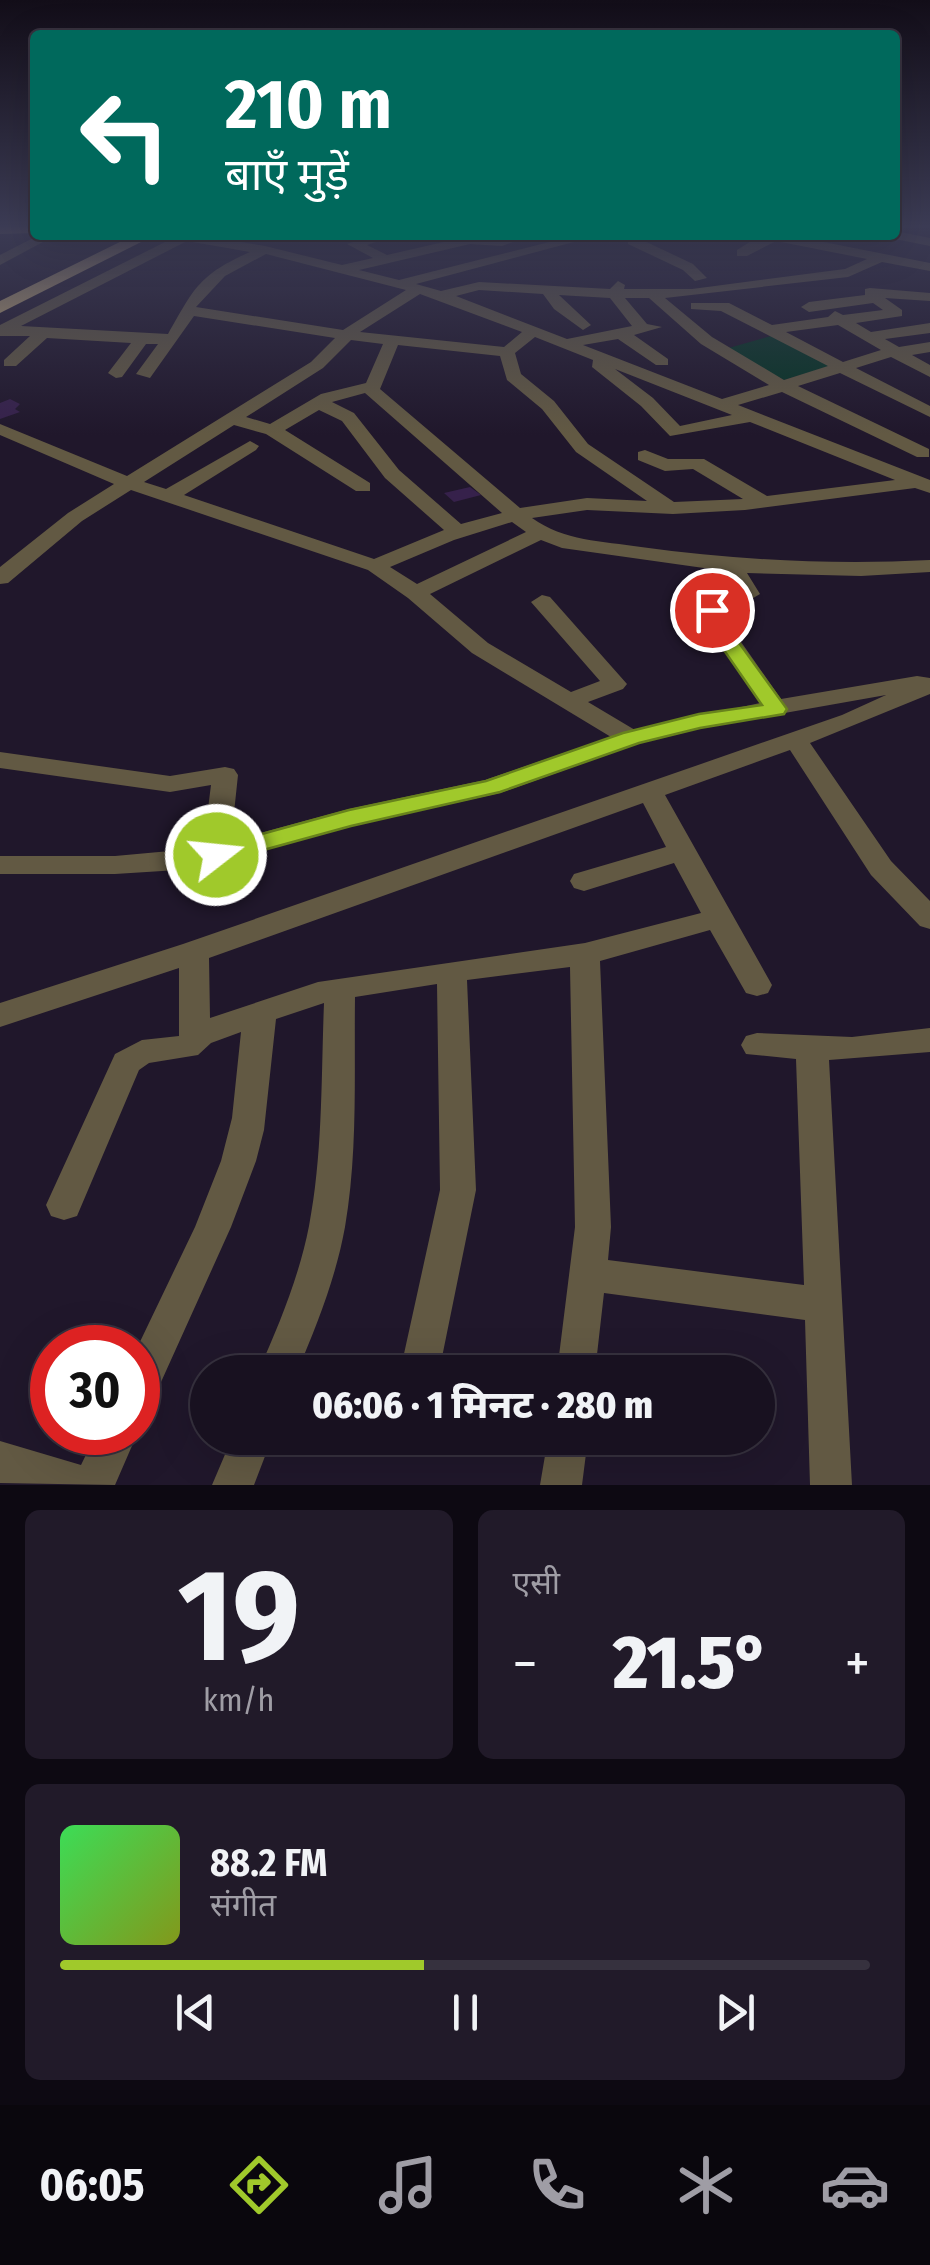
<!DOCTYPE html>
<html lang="hi">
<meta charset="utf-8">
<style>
:root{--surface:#181120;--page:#211a29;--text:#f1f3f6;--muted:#9f9da5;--line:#36313e;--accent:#a0c92b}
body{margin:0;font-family:"Fira Sans Condensed","Noto Sans Devanagari",sans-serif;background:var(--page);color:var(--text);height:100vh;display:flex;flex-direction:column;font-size:38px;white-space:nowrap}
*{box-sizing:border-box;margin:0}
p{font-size:32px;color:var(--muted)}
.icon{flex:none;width:55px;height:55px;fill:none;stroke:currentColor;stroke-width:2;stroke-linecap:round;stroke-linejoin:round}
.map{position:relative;height:1485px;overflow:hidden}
.side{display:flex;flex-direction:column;gap:25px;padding:25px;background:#0d0912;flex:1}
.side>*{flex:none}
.guide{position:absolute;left:30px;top:30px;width:870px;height:210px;border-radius:10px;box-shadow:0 10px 40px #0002,0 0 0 2px var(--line);background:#00695c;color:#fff;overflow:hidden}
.speed{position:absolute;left:30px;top:1325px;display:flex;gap:20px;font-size:50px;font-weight:700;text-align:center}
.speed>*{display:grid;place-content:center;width:130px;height:130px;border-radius:50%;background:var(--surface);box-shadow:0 10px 40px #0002,0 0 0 2px var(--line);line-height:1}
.speed .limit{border:15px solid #d22;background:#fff;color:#111}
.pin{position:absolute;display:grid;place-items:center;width:85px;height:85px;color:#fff;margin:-42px;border:5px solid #fff;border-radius:50%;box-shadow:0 2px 10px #0007}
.me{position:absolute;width:110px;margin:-55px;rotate:74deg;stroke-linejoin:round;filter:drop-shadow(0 0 8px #0008)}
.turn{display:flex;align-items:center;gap:35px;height:210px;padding:0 30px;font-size:45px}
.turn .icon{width:130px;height:130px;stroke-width:2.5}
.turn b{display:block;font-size:70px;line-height:85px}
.big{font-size:75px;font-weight:800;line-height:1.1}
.side .widget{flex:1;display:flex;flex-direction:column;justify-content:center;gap:15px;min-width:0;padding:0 35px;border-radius:15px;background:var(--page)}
.side .dial{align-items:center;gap:0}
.dial b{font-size:130px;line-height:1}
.song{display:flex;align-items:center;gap:30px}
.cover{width:120px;height:120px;border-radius:15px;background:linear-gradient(135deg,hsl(130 70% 55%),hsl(70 70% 35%))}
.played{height:10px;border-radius:5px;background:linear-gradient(90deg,var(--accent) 45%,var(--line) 45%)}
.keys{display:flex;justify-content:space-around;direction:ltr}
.heat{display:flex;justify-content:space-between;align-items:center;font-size:55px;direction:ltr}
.side .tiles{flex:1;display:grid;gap:25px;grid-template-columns:1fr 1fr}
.widget:last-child{grid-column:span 2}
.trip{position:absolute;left:190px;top:1355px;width:585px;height:100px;border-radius:50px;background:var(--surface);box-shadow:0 10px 40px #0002,0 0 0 2px var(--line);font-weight:800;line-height:100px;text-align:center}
.dock{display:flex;height:160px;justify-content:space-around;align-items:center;background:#0a070d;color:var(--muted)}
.dock .icon{width:70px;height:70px}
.dock .current{color:var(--accent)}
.dock b{font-size:45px;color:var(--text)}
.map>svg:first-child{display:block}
</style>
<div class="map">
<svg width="930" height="1485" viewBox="0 0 930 1485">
<rect width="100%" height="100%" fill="#20172b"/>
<!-- green -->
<path fill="#053423" d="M771,336L834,365L784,380L725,349Z"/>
<!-- building -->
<path fill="#36214b" d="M10,399L20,404L15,409L20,412L0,419V403Z
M470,487L481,495L454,502L444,493Z"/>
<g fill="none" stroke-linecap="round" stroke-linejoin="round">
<!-- minor -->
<path fill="#625943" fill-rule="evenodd" d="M895,231L930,238V246L890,238L888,235H895Z
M39,235H56L0,265V255Z
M165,235H197L265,246L342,265L373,258L347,244L373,235H396L367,245L387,255L470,236H529L502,246L470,244L359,270L399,280L577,235H600L416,284L441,291L479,282L610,289L618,281L625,285L624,289H692L845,269L867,259L776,241L747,256H737V250L761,235H788L930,263V271L882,262L848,277L665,298L712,337L784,380L828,366L721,311L691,309V303H729L772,325L828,317L835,311L843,315L883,310L873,303L809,312L801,307L809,302L865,295V289L870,288L930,293V301L885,298L902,310V316L856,323L871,332L930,323V333L885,339L899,347L930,342V352L912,355L930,365V377L891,357L856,368L930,406V417L840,373L798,386L929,449V457H917L782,392L738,405L930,480V493L915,488L745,510L673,514L587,510L532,518C564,541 602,541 641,547C737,560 832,565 930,560V572L861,576L747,573L760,594L723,616L781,699L917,676L930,678V694L810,743L891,861L930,901V929L920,926L871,875L790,750L665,795L772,985L768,993L757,996L746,993L710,930L600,961L611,1227L608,1260L804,1285L796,1059L746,1054L741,1045L746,1036L757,1033L852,1037L930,1028V1052L829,1060L852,1485H810L805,1320L604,1293L595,1372H557L575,1227L570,967L467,980L476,1190L439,1372H400L440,1190L437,984L355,997C354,1074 358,1151 345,1227C336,1277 317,1325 297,1372H258C279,1325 299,1277 309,1226C323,1153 321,1078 324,1003L276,1019L264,1130L256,1161L231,1227L152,1402L138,1408L137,1348L195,1227L221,1161L232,1118L241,1032L211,1043L198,1055L149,1063L139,1070L77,1216L64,1220L51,1216L46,1205L115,1054L142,1040L179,1036V968L0,1027V1003L183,944L842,715L886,695L699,728L640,743L500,793L350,826L194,869L115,874H0V856H115L203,848L211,785L170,792L0,768V752L170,776L225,767L234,769L238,775L231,841L349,809L485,780L611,737L472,653L408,598L368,570L131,490L82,521L8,583L0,584V567L68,513L114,484L0,435V424L127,476L311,362L335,338L194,316L150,378L136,374L158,344H146L122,377L116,378L108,373L131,343L47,338L16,366H4V360L30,336H0V325L171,239ZM187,241L250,252C198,275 194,289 168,334L21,326ZM266,254L406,290L343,330L196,307L225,276ZM479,290L543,294L554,309L583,330L591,325L559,295L610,298L632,326L567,339L456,296ZM420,294L522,332L504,347L360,332ZM625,298H649L701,344L769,385L722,399L583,345L618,339L656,365H668V359L634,335L662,327L647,324ZM838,325L881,350L843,362L786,332ZM535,337L593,360L592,367L641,406L670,436L750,422L895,480L767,496L704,459H668L645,450L638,452V460L665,471L693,469L743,499L674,502L588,444L554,401L521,374L515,353ZM351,340L383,344L366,383L321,394L270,424L246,417L323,368ZM398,345L500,356L507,380L542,409L576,452L647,501L587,498L520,508L380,389ZM615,369L732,415L680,426L653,398ZM365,393L502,513L461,524L399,470L354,413L332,402ZM319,410L342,421L385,478L444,530L374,559L184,495L256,450L259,446L250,441L166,489L144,482L234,425L266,434L356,491H370V483L285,430ZM512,522L526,532L417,584L390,567L454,540ZM541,540L562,548L725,571L737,592L699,614L760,703L635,730L588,702L623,689L627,684L550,597L542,595L531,602L600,681L571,692L488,643L430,594ZM643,803L666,847L574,874L570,881L574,888L584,891L674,863L701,913L585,943L318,982L210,1018L209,958Z
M628,238H638L693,264L707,278L695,281L683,270L628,244Z
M138,1430V1432L115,1485L0,1483V1441L81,1465L97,1432Z
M232,1438H272L254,1485H212Z
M548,1438H588L582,1485H540Z"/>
<!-- major -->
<path fill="#a99669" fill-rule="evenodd" d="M0,227H35V233L0,234Z"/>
<!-- highway -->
<path fill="#c6ae78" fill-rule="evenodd" d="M134,235H155L0,313V301Z"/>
</g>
<!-- sky -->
<linearGradient id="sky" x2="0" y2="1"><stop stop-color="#120d18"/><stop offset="0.52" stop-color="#3c3c55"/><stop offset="1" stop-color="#3c3c55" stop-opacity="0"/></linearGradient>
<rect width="930" height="435" fill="url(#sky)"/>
<!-- route -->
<path fill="#a0c92b" stroke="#68831c" stroke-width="2.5" d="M712,604L719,606L726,625L787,709L784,714L700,728L639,743L500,792L351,826L216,863L204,855L207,849L349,810L486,781L623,733L699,714L762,705L699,614L705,606Z"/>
</svg>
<div class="speed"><div class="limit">30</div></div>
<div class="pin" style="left:712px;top:610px;background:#d93025"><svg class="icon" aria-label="arrive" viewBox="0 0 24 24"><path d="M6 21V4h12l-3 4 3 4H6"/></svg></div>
<svg class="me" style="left:216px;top:855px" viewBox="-20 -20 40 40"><circle r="17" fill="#a0c92b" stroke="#fff" stroke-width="3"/><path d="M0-11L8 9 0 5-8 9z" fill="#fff"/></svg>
<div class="trip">06:06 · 1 मिनट · 280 m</div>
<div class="guide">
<div class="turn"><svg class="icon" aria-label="left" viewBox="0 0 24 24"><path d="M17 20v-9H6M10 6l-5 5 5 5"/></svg><div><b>210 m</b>बाएँ मुड़ें</div></div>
</div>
</div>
<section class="side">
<div class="tiles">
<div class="widget dial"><b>19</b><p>km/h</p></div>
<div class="widget"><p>एसी</p>
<div class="heat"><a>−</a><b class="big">21.5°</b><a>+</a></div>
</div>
<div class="widget">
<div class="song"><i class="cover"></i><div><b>88.2 FM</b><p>संगीत</p></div></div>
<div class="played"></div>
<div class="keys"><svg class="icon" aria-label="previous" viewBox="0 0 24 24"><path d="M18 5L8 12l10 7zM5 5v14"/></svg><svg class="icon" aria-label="pause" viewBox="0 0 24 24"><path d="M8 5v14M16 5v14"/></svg><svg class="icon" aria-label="next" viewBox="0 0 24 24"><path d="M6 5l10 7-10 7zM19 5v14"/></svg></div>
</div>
</div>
</section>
<nav class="dock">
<b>06:05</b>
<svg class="icon current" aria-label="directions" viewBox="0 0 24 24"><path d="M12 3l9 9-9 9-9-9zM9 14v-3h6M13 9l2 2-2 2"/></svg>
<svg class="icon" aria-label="music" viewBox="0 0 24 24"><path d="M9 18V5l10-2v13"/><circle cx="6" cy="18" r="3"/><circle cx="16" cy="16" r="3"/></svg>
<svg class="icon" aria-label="phone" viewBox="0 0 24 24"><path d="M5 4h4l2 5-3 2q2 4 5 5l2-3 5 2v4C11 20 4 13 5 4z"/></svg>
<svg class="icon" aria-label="climate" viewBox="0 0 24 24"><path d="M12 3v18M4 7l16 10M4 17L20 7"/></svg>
<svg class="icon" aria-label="car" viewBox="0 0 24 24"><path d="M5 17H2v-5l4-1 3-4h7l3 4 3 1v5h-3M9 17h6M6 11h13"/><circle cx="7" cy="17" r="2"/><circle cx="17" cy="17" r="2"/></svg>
</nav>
